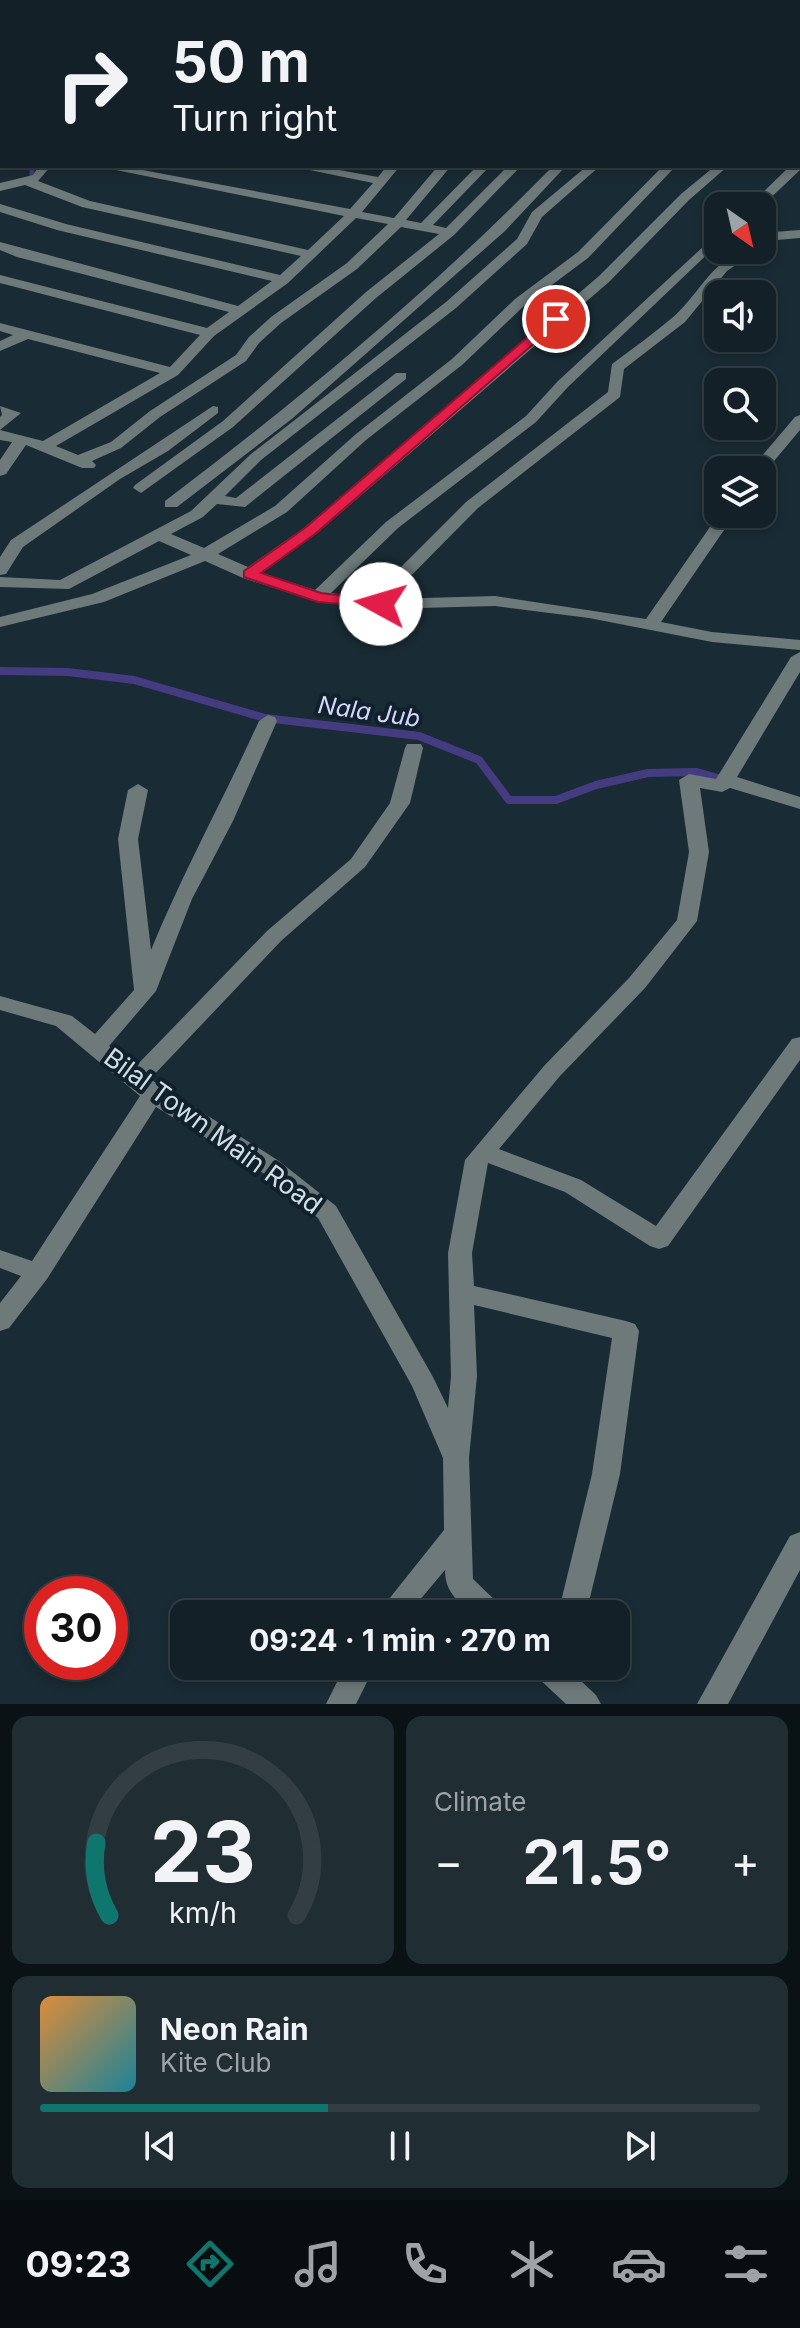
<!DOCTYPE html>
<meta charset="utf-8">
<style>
:root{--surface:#132027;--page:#202d33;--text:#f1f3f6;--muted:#9da3a7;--line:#323e44;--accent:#0f766e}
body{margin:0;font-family:Inter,sans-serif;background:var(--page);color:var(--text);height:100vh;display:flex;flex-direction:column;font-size:30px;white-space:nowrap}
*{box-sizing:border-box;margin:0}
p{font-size:26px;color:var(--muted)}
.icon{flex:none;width:44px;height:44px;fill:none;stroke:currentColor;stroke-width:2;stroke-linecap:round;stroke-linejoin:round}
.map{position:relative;height:1704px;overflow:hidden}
.drawer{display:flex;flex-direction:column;gap:12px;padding:12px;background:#0a1215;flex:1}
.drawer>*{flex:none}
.guide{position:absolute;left:0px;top:0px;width:800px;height:168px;box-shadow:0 4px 12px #0003,0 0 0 2px var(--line);background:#132027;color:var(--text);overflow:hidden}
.needle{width:52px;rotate:146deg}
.buttons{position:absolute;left:704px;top:192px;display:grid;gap:16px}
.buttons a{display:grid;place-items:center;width:72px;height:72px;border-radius:16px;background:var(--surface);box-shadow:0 4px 12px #0003,0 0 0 2px var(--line);font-size:40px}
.speed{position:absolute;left:24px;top:1576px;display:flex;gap:16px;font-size:40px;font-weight:700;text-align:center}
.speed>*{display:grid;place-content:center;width:104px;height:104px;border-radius:50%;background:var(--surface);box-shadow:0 4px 12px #0003,0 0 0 2px var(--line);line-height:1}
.speed .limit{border:12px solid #d22;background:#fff;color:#111}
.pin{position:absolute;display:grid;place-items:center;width:68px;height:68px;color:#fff;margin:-34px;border:4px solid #fff;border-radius:50%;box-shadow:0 2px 8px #0007}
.me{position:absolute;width:88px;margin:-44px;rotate:276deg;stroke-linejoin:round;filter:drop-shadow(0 0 6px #0008)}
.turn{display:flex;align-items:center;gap:28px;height:168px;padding:0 40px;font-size:36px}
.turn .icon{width:104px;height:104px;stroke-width:2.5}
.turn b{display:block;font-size:56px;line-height:68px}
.big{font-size:60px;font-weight:700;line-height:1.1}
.drawer .card{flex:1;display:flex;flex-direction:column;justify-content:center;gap:12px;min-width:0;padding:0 28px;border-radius:16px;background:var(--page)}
.drawer .dial{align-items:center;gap:0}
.dial svg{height:208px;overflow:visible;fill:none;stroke:var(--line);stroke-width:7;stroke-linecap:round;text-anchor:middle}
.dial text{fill:var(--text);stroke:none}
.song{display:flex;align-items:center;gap:24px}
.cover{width:96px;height:96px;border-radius:12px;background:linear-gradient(135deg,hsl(30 70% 55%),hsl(190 70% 35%))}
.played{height:8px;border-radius:4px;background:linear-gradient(90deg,var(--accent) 40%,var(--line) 40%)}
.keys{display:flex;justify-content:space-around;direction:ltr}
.heat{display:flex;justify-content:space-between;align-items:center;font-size:44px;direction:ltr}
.drawer .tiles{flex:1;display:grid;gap:12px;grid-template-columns:1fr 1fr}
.card:last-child{grid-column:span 2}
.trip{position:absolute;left:170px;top:1600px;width:460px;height:80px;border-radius:16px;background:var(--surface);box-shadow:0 4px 12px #0003,0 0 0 2px var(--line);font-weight:700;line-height:80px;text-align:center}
.tabs{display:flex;height:128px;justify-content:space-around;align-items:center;background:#080d10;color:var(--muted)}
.tabs .icon{width:56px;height:56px}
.tabs .selected{color:var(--accent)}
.tabs b{font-size:36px;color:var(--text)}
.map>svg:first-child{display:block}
</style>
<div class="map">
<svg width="800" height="1704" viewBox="0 0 800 1704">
<rect width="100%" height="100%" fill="#192b34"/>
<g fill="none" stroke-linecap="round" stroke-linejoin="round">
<!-- stream-far1 -->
<path stroke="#453b81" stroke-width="5" d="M26,181L32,179V166"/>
<!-- stream -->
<path stroke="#453b81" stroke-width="8" d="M0,671L68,672L134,680L265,718L419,736L479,760L509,800H556L596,785L648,773L697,772L725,780"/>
<!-- minor -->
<path fill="#6e797a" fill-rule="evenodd" d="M172,0H182V2H172Z
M240,0H250L251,2H241Z
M301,0H314L300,2Z
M453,0H464L452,2Z
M517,0H528L516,2Z
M596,0H607L595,2Z
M667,0H679L666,2Z
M719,0H730L718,2Z
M798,24H800L798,32Z
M0,61H2V67H0Z
M0,113H2V121H0Z
M800,117V125L798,126V118Z
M0,148H2V156H0Z
M798,163L800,170L762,206H749L790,166H798Z
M39,166H51L38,181L90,201L308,250L344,216L96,166H121L350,209L373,183L290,166H317L378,177L387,166H400L362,212L394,218L438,166H451L406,220L421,223L477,166H490L433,225L446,228L508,166H521L454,235L376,298L233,427L141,493L133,488L135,485L223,421L366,292L439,234L401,227L357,269L281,323L259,343L246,361L160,417L121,448L92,461L96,465L94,468H82L26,445L6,474L0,476V460L12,442L0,440V417L2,415L0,406L21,413L0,430L43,441L160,373L28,339L0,351V341L13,335L0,331V323L170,367L200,335L0,283V275L207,328L229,312L17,257L0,250V242L238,306L272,281L57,230L0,212V204L66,224L280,275L301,256L82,207L25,185L0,191V183L33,175ZM356,218L388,224L347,263L271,317L249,337L236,355L150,411L111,442L78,455L56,446L178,375L214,336L288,283Z
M553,166H566L505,231L293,418L177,507H165V501C301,398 434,288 553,166Z
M587,166H600L542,217L527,244L456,308L261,460L225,496L236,498L396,373H406V379L245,507L217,504L203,517L171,534L204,548L275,506L356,434L452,359L515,299L578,252L663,166H676L588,258L525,305L462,365L366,440L287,512L218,554L248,567L304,528L599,276L681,194L715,166H728L689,200L609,282L316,534L262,573L315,590L386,522L526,416L558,381L718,233V244L568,387L536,422L398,528L331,593L370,598L466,502L608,392L612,364C632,349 653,334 672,318C701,294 715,250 758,250L727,271L685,322L624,369L620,397L478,508L388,599L495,596L646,619L719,514H735L661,622L712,632L800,640V650L712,642L589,618L495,606L381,609L318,602L243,578L205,561L104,602L0,627V617L92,594L191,555L159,541L69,589L0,587V577L60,580L191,511L251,454L446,302L517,239L532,212Z
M800,230V238L777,240L762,247V238L774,232Z
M213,406L218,407V413L168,451L120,479L23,547L6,574L0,575V557L11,540Z
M800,415V430L764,473L762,470H750L795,417Z
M800,652V672L737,777L800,797V809L730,788L722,792L700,788L709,852L697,921L645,988L560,1076L499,1149L581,1180L656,1226L792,1039L800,1037V1060L668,1246L659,1249L650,1246L565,1192L488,1163L472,1253L474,1286L626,1321L635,1324L639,1331L620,1474L586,1614H558L592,1474L612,1338L474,1305L477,1376L469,1458L473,1579L500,1605L504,1614H471C456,1599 445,1591 445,1570L408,1614H377L444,1530L443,1458L412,1386L318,1218L263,1173L156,1107L47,1279L9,1328L0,1331V1303L21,1276L0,1268V1250L32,1261L140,1096L56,1026L0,1010V996L72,1016L95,1034L134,990L118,839L128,790L138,784L148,790L138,839L151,950C183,872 224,798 259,721L268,715L275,717L277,721L233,821L192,899L156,991L109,1046L135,1067L267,931L351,859L390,803L405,748L407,744H421L423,748L410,803L365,867L281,941L150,1079L279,1161L336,1206L433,1377L448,1408L451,1376L448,1253L465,1160L544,1066L629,978L677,920L689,852L679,780L689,774L716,779L791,657Z
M800,1532V1570L728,1704H697L790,1536Z
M345,1666H375L356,1704H326Z
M530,1666H565L596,1695L601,1704H566L535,1675Z"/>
<!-- major -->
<path fill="#b4cbcc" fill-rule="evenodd" d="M32,0H50L31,2Z
M67,0H85L66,2Z
M764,0H777L778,2H765Z
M798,6H800V13H798Z
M0,15H2L0,22Z"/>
</g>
<!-- route -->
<path fill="#e11d48" stroke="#92132f" stroke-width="2" d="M551,317L562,319L315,534L261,573L321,593L387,601V608L318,602L244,577V571L305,528Z"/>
<g text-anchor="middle" stroke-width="8" stroke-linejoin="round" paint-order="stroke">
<!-- water labels -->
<g font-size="24" font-style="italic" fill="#d6d5ff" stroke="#0f212a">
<text transform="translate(369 712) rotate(8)" y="8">Nala Jub</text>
</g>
<!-- near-street labels -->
<g font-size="26" fill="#d3dee4" stroke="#0f212a">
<text transform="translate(213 1131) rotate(36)" y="9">Bilal Town Main Road</text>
</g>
</g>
</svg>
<div class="buttons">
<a><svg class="needle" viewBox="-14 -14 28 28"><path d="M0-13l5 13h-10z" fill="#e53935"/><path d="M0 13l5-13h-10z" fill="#9da3a7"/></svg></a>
<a><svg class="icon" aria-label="sound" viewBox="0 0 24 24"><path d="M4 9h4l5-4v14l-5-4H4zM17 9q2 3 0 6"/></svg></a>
<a><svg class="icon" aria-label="search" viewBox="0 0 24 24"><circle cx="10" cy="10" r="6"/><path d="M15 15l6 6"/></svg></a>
<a><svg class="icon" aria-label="layers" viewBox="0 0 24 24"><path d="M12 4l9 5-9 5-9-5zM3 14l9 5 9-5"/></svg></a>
</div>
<div class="speed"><div class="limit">30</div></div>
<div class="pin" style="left:556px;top:319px;background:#d93025"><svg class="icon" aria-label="arrive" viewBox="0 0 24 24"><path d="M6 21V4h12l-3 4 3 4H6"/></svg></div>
<svg class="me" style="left:381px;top:604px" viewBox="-20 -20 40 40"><circle r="19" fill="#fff"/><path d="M0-13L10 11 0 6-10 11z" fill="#e11d48"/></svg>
<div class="trip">09:24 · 1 min · 270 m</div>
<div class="guide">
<div class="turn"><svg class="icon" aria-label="right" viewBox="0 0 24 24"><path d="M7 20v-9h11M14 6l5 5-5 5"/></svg><div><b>50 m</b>Turn right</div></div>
</div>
</div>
<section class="drawer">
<div class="tiles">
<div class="card dial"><svg viewBox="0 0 100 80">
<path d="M14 69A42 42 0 1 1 86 69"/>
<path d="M14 69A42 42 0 0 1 9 41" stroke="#0f766e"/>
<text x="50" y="56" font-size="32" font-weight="700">23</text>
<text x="50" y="72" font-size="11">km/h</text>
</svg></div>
<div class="card"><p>Climate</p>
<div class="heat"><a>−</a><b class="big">21.5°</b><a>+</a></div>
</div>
<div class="card">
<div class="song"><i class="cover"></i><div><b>Neon Rain</b><p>Kite Club</p></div></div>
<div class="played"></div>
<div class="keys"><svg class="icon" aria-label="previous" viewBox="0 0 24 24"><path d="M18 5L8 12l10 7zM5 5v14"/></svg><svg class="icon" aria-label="pause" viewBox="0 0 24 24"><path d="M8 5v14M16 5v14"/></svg><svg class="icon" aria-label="next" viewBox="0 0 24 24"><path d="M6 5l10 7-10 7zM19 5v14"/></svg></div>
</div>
</div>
</section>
<nav class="tabs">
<b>09:23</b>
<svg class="icon selected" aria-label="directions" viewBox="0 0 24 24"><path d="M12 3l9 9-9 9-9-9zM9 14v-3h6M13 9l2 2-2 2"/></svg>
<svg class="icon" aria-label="music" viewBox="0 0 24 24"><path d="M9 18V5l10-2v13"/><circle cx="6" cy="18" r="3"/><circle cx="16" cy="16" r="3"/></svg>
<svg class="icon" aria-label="phone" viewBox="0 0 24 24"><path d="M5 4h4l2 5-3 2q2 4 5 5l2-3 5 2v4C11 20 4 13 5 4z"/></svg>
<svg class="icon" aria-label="climate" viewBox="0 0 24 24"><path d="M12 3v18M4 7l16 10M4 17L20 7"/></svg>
<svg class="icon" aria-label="car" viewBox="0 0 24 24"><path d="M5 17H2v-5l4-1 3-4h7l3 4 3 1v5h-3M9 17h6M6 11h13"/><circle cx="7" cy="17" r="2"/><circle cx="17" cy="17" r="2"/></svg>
<svg class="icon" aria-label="filters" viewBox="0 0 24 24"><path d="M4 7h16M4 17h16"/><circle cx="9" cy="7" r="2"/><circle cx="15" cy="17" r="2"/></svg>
</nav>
